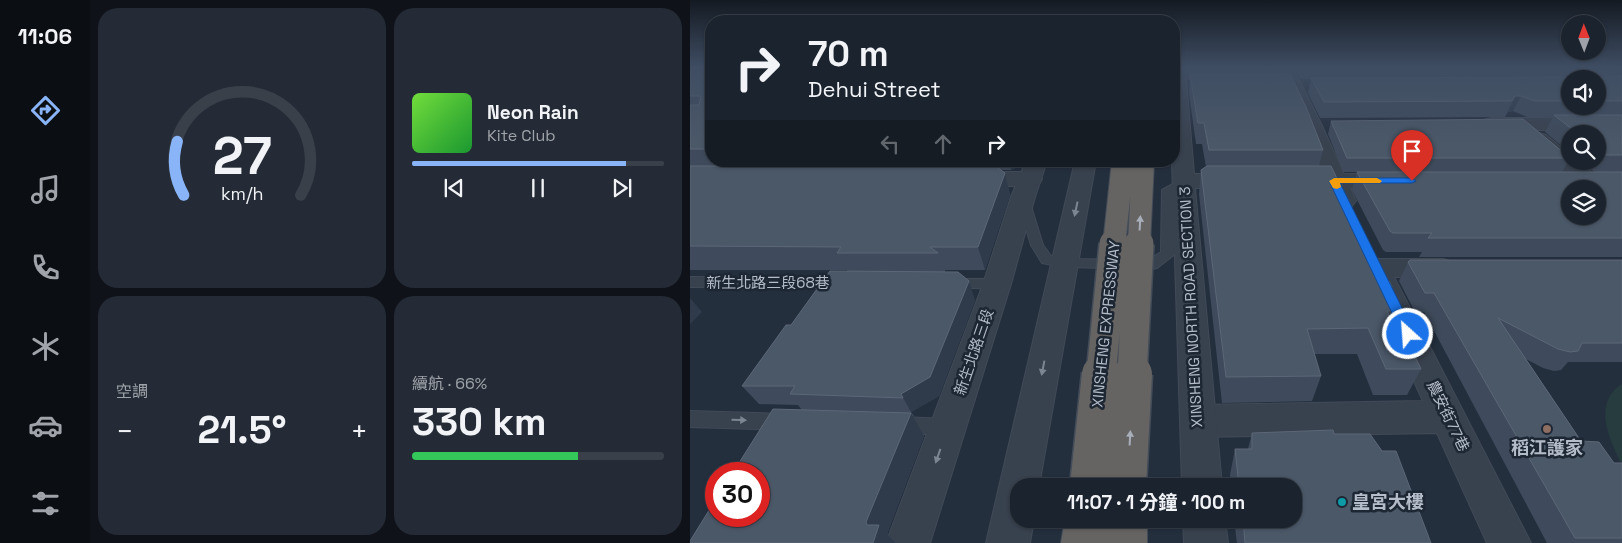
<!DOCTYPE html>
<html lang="zh-TW">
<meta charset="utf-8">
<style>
:root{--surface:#1b232e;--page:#242b36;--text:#f1f3f6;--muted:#a0a4aa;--line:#39404a;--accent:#8ab4f8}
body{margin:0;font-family:"Space Grotesk","Noto Sans TC",sans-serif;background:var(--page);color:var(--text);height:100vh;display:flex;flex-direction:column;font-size:19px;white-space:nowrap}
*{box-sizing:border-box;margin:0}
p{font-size:16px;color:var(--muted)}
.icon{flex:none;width:28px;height:28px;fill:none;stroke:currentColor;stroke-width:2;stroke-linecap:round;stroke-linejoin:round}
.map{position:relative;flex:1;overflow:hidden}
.sheet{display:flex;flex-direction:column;gap:8px;padding:8px;background:#0f1319;width:600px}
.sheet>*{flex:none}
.hud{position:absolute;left:15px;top:15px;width:475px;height:152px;border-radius:20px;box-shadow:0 1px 4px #0004,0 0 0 1px var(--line);background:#1b232e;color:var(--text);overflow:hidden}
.needle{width:32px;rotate:359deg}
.controls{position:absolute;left:871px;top:15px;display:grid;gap:10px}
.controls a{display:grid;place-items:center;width:45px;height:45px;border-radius:50%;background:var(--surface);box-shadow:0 1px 4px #0004,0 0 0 1px var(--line);font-size:25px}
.speed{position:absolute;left:15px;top:462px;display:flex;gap:10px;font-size:25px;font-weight:700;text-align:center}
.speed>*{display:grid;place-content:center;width:65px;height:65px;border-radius:50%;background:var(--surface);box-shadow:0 1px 4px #0004,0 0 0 1px var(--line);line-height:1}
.speed .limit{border:8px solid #d22;background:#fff;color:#111}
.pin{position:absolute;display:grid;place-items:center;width:42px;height:42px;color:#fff;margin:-51px -21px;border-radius:50% 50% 50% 0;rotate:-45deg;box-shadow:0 0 5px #0007}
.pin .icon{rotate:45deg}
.me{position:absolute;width:55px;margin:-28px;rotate:334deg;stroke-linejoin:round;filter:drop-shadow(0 0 4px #0008)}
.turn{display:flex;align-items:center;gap:18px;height:105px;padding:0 20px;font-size:22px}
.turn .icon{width:65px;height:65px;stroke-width:2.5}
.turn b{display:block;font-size:35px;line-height:42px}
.lanes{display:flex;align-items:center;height:48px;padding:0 20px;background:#0003;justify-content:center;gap:25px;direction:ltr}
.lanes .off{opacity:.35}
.big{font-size:38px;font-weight:700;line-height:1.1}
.sheet .widget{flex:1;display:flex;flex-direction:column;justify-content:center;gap:8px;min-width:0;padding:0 18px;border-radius:20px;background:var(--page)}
.sheet .dial{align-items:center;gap:0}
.dial svg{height:130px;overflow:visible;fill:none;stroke:var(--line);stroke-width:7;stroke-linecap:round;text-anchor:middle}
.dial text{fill:var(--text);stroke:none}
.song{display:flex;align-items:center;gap:15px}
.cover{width:60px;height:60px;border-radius:8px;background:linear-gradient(135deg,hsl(100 70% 55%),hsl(130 70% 35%))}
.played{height:5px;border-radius:2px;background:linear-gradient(90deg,var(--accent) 85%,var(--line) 85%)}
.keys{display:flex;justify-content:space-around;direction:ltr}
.heat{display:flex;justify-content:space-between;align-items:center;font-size:28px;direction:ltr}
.charge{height:8px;border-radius:4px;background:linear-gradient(90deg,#34c759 66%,var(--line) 0)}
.sheet .tiles{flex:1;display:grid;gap:8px;grid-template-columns:repeat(2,1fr)}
.trip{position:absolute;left:320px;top:478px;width:292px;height:50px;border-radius:20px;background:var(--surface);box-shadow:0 1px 4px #0004,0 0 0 1px var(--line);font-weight:700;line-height:50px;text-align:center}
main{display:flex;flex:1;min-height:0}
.tab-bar{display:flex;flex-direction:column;width:90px;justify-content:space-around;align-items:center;background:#0b0e12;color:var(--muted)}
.tab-bar .icon{width:35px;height:35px}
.tab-bar .selected{color:var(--accent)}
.tab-bar b{font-size:22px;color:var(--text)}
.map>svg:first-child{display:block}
</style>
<main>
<nav class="tab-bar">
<b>11:06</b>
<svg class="icon selected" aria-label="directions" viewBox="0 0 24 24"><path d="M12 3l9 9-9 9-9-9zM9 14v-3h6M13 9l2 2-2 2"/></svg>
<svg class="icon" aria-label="music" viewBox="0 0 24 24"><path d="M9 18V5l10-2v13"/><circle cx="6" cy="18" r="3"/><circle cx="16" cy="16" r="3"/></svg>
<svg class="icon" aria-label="phone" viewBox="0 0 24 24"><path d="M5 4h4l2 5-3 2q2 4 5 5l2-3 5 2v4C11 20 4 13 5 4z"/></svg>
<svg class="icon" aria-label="climate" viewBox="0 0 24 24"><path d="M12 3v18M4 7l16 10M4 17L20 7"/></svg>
<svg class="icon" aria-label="car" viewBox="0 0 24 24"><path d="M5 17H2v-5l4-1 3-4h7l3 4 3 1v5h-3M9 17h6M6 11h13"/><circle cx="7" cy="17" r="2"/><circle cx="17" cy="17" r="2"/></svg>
<svg class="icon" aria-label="filters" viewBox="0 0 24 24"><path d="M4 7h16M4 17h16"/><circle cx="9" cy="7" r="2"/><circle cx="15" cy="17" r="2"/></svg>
</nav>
<section class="sheet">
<div class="tiles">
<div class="widget dial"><svg viewBox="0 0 100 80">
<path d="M14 69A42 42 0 1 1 86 69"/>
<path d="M14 69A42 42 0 0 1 10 36" stroke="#8ab4f8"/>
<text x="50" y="56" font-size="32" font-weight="700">27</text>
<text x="50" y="72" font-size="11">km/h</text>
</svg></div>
<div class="widget">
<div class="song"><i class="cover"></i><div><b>Neon Rain</b><p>Kite Club</p></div></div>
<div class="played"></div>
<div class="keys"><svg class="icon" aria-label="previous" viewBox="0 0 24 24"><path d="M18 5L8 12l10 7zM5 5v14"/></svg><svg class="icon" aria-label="pause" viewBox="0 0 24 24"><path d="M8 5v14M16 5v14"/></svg><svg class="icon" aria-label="next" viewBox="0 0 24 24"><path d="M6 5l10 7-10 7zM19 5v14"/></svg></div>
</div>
<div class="widget"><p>空調</p>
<div class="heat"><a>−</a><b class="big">21.5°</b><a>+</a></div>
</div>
<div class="widget"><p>續航 · 66%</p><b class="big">330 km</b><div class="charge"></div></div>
</div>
</section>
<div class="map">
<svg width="932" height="543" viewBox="0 0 932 543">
<rect width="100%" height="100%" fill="#242f3e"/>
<!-- green -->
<path fill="#263c3f" d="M932,384V465C919,439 902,403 932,384Z"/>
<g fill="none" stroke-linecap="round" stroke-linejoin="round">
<!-- service casing -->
<g stroke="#414a57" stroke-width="2">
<path id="service" d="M494,178L498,179L500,181L484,191L485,254L467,268L462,269L374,267L352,263L341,245L328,203L334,199L340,203L353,245L361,256L374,259L459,260L471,252L472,190Z
M0,277L149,278L154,280L156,283L154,286L149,288L0,287Z
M263,279H307L312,281L314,284L312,287L307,289L258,287L256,284L258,281Z
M0,411L94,414L100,416L103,422L100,428L94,430L0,427Z
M211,417L257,419L264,421L266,427L264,433L257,435L211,433L205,431L202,425L205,419Z"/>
</g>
<!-- minor casing -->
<g stroke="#414a57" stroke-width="2">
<path id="minor" d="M587,68H603L632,126L666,201L662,206L654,208L646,206L642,201L614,126Z
M801,118H932V130H801L794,128L792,124L794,120Z
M849,133L856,135L880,155V161C891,161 902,171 908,180L905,185L897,187L889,185L842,143L839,139L842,135Z
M336,161H357L345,197L321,284L240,543H196L293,284L321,197Z
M686,259H753L763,262L767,268L763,274L753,277H704L841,543H797L747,433L508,437L495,432L490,421L495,410L508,405L733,401L678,280L681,276L676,274L672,268L676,262Z"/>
</g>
<!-- tertiary casing -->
<g stroke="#414a57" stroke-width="2">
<path id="tertiary" d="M484,68H495L504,174H548L556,176L559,181L556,186L548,188H505L532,486H492L482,161H484Z
M385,161H406L349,486H329V519H344L340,543H296Z
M280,172H341L349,174L352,179L349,184L341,186H280L272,184L269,179L272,174Z
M611,174H701L709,176L712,181L709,186L701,188H611L603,186L600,181L603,176Z
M493,519H535L538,543H494Z"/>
</g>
<!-- trunk casing -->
<g stroke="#434c59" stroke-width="2">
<path id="trunk" d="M375,519H457V543H371Z"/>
</g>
<!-- service -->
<use href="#service" fill="#38414e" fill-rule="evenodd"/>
<!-- minor -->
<use href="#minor" fill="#38414e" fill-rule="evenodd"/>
<!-- tertiary -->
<use href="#tertiary" fill="#38414e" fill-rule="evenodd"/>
<!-- trunk -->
<use href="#trunk" fill="#656462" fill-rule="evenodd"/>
<!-- trunk-bridge-far2 casing -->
<g stroke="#434c59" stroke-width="24" stroke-linecap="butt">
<path id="trunk-bridge-far2" d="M424,245L433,161
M449,245L453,161"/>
</g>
<!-- trunk-bridge-far1 casing -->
<g stroke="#434c59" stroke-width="32" stroke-linecap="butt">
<path id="trunk-bridge-far1" d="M411,375L424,244
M442,375L449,244"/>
</g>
<!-- trunk-bridge casing -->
<g stroke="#434c59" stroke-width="41" stroke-linecap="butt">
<path id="trunk-bridge" d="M399,486L411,374
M437,486L443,374"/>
</g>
<!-- trunk-bridge-far2 -->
<use href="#trunk-bridge-far2" stroke="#656462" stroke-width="22"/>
<!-- trunk-bridge-far1 -->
<use href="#trunk-bridge-far1" stroke="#656462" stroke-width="29"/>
<!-- trunk-bridge -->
<use href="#trunk-bridge" stroke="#656462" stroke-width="38"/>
</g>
<!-- wall -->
<path fill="#3f4b5c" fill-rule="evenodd" d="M0,68H21V161H334L333,164L321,170H311L315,173L320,195L295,270H255V272L285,300L249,396L221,412L224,416H222L234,436L197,534L206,543H0L112,410L108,405L69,404L52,386L101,325L157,271V270H0Z
M497,68H592L591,74L633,150L629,166L697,283L702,287L700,290L711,310L704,325L716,348L731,369L717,395H683L667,354H624L631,376L622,401L532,403L509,194L511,170L516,167L512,144H506L499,93L500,80H498Z
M604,68H932V257H729L732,252H696L693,250L662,190L667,172H653L638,134L641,121L880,158L872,172H904L893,163L888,161H908V134H880V153L855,132L863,117H837L823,111L818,112L815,117L630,118L618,93L621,79H611ZM880,79H908V106H880Z
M932,260V362H878L871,370L864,371L853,368L836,359L891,441L924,463H932V543H857L734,312H725L709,281L718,262Z
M562,433L644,434L741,543H547L544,519H604V486H541L540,475L545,449H558Z"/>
<!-- shaded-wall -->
<path fill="#2f3b4b" d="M825,96H831L823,111L818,112L815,117Z
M319,161H334L333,164L321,170Z
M315,173L320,195L295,270L288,247Z
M279,281L285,300L249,396L221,412L211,394Z
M0,298L12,312L0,324Z
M221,413L234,436L197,534L206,543H183L176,522Z"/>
<!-- building -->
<path fill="#4b5868" stroke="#5c6777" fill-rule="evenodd" d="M6,68H21V149H0V105H9L11,97L9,96H0V71Z
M890,68H915L916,76H932V101H908V79H880V101H845L831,96H825L822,101L634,102L621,78L888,77L890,75Z
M500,74H600L616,107L633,150H519L514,123H508Z
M864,115H932V155H916L908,148V134H888Z
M833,119L880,158H657L641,121Z
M0,166H305L315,173L288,247H240L248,253H147L151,247L0,246Z
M517,166H641L697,283L699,281L702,287H699L711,310L697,311L716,348H721L731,369H696L678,328L617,329L631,376L536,377L511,170Z
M667,172H932V238H738L742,233H703L700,231ZM880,189H908V216H880Z
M720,260H932V343H892L888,351L880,352L868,349L808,318L891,441L909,442L924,463H932V538H885L744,293H735L718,262Z
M140,271L268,272L279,281L240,377L211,394L213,398L100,394L105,386H52L96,325H101Z
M83,409L221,413L176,522L177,525H189L183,543H0V541L26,499V516H69V474H42Z
M643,430L644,434H680L692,451H706L741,543H555L553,519H604V486H549L545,449H562V433Z"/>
<!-- one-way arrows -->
<defs><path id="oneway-solid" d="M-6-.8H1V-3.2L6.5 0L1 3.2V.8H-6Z" transform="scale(1.25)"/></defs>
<g fill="#7c8592">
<use href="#oneway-solid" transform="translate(386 209) rotate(102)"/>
<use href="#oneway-solid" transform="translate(353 368) rotate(101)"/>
<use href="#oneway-solid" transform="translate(49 420) rotate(2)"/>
<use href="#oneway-solid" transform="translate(248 456) rotate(109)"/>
</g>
<g fill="#a8afba">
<use href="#oneway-solid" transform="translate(450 223) rotate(-87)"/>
<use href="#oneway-solid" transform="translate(440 438) rotate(-87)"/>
</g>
<!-- sky -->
<linearGradient id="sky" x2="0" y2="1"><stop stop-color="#141a22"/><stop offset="0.47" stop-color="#3f4d63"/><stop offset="1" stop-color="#3f4d63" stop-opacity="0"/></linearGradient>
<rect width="932" height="144" fill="url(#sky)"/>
<!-- route -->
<path fill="#1a73e8" stroke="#114b97" d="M644,178H722L726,181L722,183H650L725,334L723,338H714L712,334L639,181Z"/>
<!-- slow -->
<path fill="#f59e0b" d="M687,178L692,181L690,183H650L651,187L647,189L643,188L639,181L644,178Z"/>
<!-- markers -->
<circle fill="#8d6e63" stroke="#1d2633" stroke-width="2" cx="857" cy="429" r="5"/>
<circle fill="#0f9aa8" stroke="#1d2633" stroke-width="2" cx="652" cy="502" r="5"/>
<g text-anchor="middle" stroke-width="5" stroke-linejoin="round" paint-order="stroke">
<!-- street labels -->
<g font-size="15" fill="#b4bcc9" stroke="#1d2633">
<text x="78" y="288">新生北路三段68巷</text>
<text transform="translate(501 307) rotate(-93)" y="5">XINSHENG NORTH ROAD SECTION 3</text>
<text transform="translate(416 324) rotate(-84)" y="5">XINSHENG EXPRESSWAY</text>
<text transform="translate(284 352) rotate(-71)" y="5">新生北路三段</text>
<text transform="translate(758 416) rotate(64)" y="5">農安街77巷</text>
</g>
<!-- near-poi labels -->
<g font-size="18" font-weight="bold" fill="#b4bcc9" stroke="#1d2633">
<text x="857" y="454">稻江護家</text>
<text x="662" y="508" text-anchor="start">皇宮大樓</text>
</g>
</g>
</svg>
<div class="controls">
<a><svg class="needle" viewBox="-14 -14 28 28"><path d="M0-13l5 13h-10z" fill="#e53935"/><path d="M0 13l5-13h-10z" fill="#a0a4aa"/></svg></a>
<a><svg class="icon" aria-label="sound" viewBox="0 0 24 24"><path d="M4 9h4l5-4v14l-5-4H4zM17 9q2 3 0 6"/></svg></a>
<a><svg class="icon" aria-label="search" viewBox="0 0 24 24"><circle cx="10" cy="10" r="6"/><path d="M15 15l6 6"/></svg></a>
<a><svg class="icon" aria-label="layers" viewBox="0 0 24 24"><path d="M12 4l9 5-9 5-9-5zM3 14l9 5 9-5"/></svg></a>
</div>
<div class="speed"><div class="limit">30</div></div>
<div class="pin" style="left:722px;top:181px;background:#d93025"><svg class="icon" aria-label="arrive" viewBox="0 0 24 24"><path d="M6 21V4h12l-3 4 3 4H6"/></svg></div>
<svg class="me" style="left:718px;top:334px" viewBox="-20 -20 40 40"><circle r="17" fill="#1a73e8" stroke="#fff" stroke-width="3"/><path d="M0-11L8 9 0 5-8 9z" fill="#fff"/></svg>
<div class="trip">11:07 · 1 分鐘 · 100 m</div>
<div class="hud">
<div class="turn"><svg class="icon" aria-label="right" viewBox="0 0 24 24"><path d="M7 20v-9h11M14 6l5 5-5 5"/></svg><div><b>70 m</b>Dehui Street</div></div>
<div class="lanes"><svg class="icon off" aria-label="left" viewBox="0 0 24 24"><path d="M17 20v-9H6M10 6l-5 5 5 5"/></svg><svg class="icon off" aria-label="ahead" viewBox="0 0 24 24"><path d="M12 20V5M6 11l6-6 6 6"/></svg><svg class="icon" aria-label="right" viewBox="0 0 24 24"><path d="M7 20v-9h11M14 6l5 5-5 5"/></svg></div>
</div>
</div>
</main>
